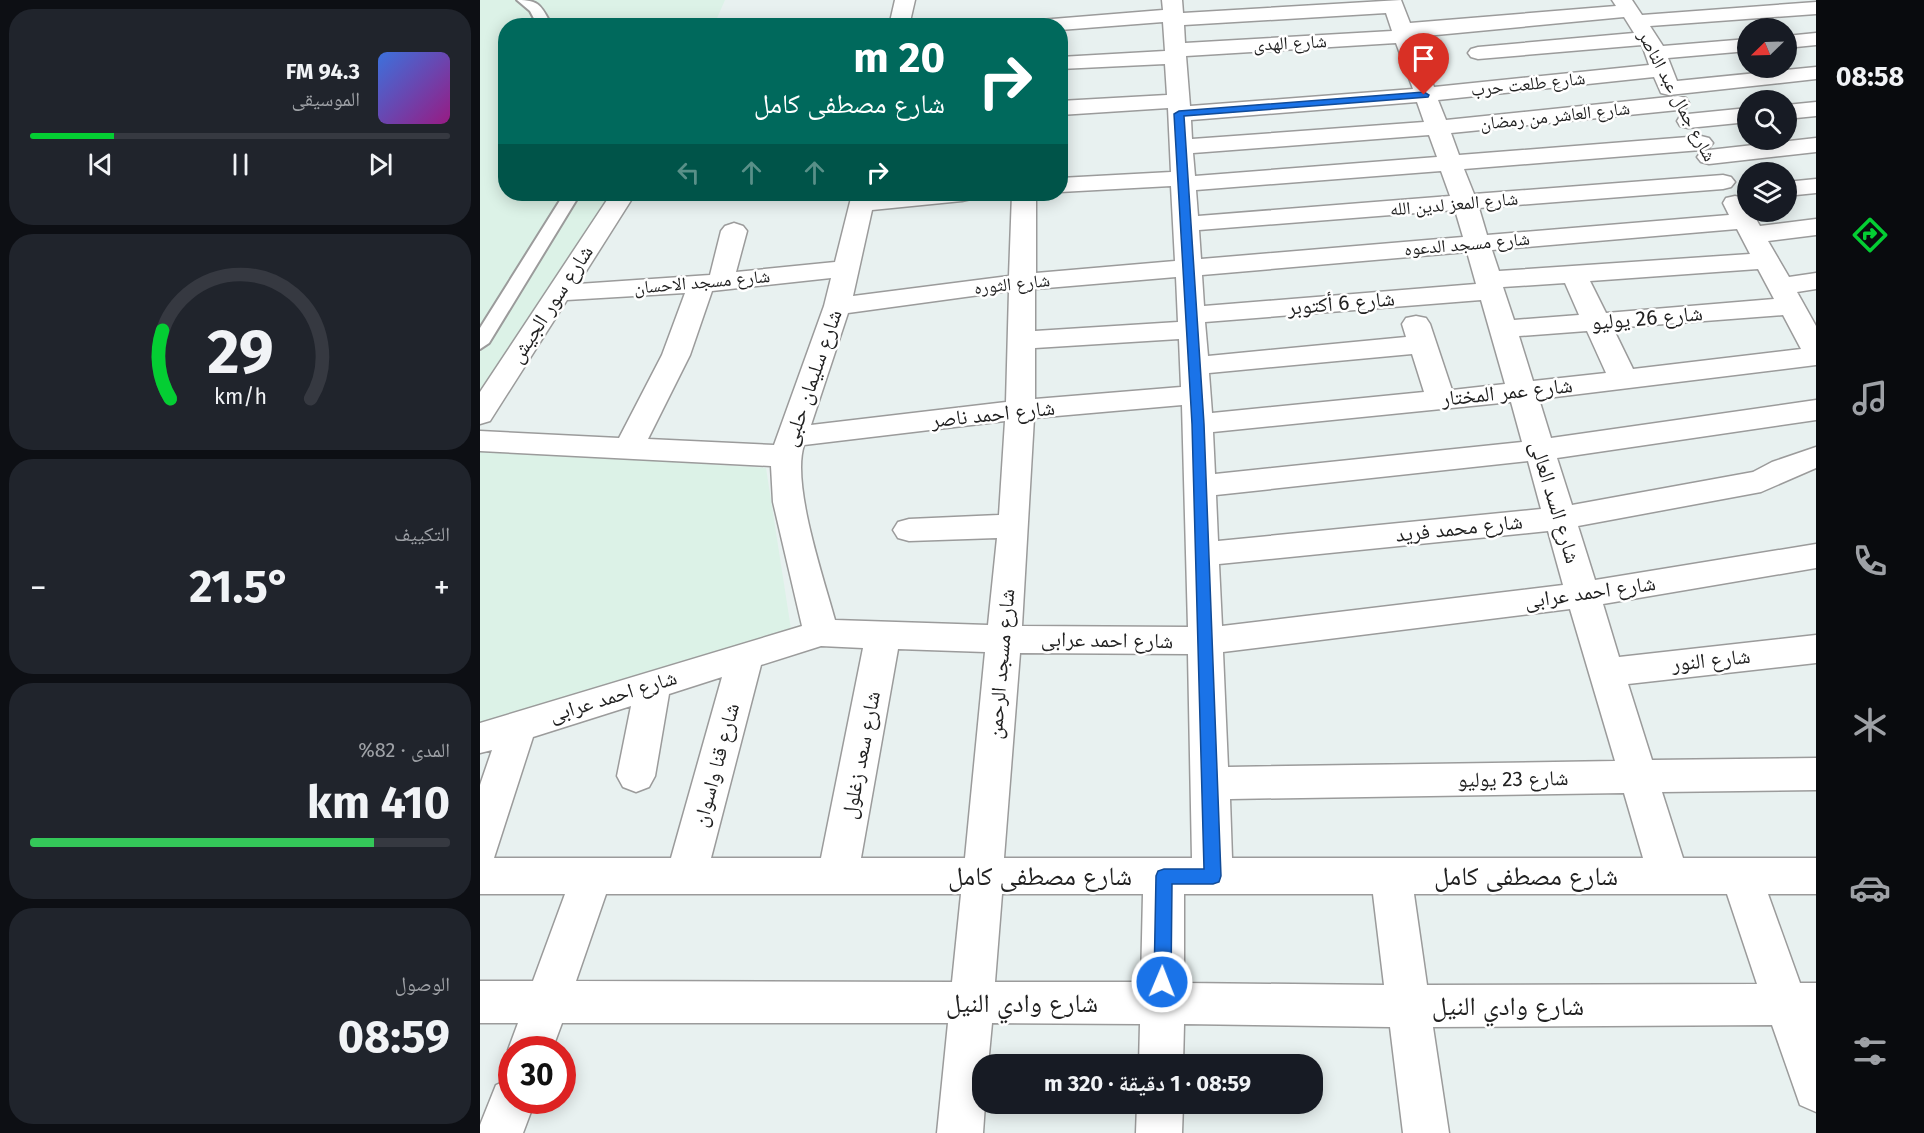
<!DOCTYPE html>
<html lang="ar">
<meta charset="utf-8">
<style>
:root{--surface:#171b24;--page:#20242c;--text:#f1f3f6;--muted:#9ea1a6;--line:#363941;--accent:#04ce33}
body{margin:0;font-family:"Fira Sans","Noto Naskh Arabic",sans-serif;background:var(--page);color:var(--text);direction:rtl;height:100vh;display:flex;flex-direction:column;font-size:22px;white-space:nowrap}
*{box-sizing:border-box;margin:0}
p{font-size:20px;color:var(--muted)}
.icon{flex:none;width:33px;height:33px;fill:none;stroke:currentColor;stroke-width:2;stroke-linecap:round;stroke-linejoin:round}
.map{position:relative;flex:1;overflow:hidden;direction:ltr}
.drawer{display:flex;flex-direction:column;gap:9px;padding:9px;background:#0d0f14;width:480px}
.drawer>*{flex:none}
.top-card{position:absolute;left:18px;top:18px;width:570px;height:183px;border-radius:24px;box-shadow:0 3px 15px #0003;direction:rtl;background:#00695c;color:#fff;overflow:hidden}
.needle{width:39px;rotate:247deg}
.tools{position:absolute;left:1257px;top:18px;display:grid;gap:12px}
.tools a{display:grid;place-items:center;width:60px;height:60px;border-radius:50%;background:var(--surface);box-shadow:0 3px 15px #0003;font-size:30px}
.speed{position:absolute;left:18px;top:1036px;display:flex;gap:12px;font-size:30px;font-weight:700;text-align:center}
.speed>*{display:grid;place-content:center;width:78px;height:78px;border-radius:50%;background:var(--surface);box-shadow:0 3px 15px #0003;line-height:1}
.speed .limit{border:9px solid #d22;background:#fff;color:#111}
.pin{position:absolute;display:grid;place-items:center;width:51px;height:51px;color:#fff;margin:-62px -26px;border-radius:50% 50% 50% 0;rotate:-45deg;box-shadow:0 0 6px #0007}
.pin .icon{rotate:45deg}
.me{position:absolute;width:66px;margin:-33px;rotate:1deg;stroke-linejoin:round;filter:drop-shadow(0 0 4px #0008)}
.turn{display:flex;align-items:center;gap:21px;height:126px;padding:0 24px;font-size:27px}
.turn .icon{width:78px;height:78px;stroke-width:2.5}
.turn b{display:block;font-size:42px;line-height:51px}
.lanes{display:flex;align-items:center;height:57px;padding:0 24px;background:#0003;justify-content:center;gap:30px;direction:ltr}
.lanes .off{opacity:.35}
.big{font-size:45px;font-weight:700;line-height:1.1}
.drawer .card{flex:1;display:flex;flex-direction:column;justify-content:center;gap:9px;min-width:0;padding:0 21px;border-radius:24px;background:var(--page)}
.drawer .dial{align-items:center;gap:0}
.dial svg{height:156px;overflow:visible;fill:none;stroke:var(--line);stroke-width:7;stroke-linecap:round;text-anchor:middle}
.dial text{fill:var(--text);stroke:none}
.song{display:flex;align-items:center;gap:18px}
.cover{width:72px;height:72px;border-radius:9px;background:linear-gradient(135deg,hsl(220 70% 55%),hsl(310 70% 35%))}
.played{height:6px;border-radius:3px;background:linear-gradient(90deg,var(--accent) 20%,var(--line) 20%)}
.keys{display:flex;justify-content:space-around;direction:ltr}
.heat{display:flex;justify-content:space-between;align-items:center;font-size:33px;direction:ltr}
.charge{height:9px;border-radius:4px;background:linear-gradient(90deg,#34c759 82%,var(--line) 0)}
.trip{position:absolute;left:492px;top:1054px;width:351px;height:60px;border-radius:24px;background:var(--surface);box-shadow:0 3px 15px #0003;font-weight:700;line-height:60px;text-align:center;direction:rtl}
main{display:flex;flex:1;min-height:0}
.tabs{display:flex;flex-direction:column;width:108px;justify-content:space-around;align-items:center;background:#090b0e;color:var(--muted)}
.tabs .icon{width:42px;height:42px}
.tabs .current{color:var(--accent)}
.tabs b{font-size:27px;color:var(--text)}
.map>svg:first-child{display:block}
</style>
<main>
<nav class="tabs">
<b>08:58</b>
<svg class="icon current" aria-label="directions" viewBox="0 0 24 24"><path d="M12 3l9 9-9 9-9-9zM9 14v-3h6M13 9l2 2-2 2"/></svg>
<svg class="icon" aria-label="music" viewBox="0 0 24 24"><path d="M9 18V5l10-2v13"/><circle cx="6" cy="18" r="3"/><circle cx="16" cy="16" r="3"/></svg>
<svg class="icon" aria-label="phone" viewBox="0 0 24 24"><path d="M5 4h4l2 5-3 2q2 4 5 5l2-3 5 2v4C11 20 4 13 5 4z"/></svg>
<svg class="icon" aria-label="climate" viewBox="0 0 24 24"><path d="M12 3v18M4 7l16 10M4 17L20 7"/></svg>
<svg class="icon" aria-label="car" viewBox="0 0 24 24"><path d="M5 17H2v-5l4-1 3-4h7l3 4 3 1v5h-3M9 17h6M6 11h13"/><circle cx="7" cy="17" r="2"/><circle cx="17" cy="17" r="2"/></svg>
<svg class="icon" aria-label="filters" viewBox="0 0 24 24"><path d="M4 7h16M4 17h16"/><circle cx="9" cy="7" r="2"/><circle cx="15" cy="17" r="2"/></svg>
</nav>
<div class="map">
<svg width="1336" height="1133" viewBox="0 0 1336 1133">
<rect width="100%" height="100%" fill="#e8f1f0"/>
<!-- military -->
<path fill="#dcf2e7" d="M0,0H245L234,25L26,26V194H132L0,397Z
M0,450L286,468L311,629L0,725Z"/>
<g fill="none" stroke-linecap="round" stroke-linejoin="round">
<!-- lane casing -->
<g stroke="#9b9b9b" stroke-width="4">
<path id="lane" d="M37,0C60,0 61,6 72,26H58L50,11Z
M84,194H100L9,343L0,349V328Z"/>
</g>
<!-- street casing -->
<g stroke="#9b9b9b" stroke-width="3">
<path id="street" d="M415,0H435L429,26H409Z
M682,0H702L703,13L921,0L930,23L1136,6L1132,0H1152L1162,15L1336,2V14L1170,26L1183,46L1268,39V51L1188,58L1197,81L1336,67V79L1189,95L1181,93L1174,77L958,100L966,120L1198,96L1206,98L1209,103L1206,108L1198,110L971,133L979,155L1221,136L1229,138L1233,143L1229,148L1221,150L984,169L994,194L1243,175L1251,177L1255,182L1251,187L1243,189L999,208L1007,235L1249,215L1243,203L1246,198L1255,196L1264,198L1268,203V212H1272L1280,226L1336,219V235L1288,241L1309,277L1336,273V289L1317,292L1336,326V365L1059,399L1071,438L1336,400V420L1077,458L1092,505L1273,472L1292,462L1336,447V468L1281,492L1098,526L1115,580L1336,544V568L1123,604L1139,657L1336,635V663L1148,684L1172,760L1336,758V790L1182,792L1203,858H1336V894H1288L1320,983H1336V1112L1320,1105L1292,1025L953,1027L969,1133H923L910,1027L704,1024L703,1065H659L660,1024L512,1023L508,1065H502V1104H505L503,1133H457L468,1023H82L72,1050H32V1059L28,1050L38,1023H0V981H53L85,894H0V785L12,750L0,753V723L322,626L293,502L291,466L0,451V431L139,438L182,355L205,293L87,300L10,421L0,424V392L131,194H155L98,284L230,275L241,231L245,226L254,223L263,226L267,231L256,272L355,262L372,194H494L491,199L482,201L392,210L373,296L529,276L532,194H556V273L695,261L691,186L580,192V178L691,172L688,108L580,115V101L687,95L685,64L580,69V57L685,51L683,22L580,30V26H550L560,20L683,10ZM906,13L912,31L705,43L704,25ZM1144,17L1154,33L998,47L991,49L988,53L991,57L998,59L1162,45L1169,65L954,87L935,37ZM916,43L933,89L710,106L706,56ZM937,102L944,122L712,139L711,120ZM949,135L957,157L715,176L713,153ZM961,171L970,196L718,216L716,190ZM975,210L983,237L721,259L719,230ZM1257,229L1270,254L1019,271L1012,250ZM987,252L996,284L724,306L722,275ZM1278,269L1294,299L1126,313L1110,281ZM696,277L698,322L555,331V289ZM351,278L344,306L294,445L168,439L210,355L232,291ZM1085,283L1099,315L1034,320L1023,287ZM529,291L526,402L331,425L368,313ZM1001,300L1025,384L972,390L950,324L946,318L936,316L926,318L922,324L926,337L728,356L725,322ZM1303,315L1321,349L1153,369L1133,328ZM1107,331L1126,373L1053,381L1039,336ZM699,339L701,387L555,399V348ZM932,354L944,392L732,413L729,373ZM1031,402L1042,442L735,474L733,432ZM702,405L708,627L542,626L554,418ZM525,421L519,515L429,519L418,522L413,530L418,538L429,541L517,538L508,625L355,620C344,579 311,484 324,445ZM1048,461L1061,509L738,541L736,495ZM1068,531L1083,585L742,626L739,564ZM1090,609L1135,761L748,767L743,652ZM341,646L383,648L341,858H231L281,665ZM418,649L505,652L485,858H381ZM540,653L708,654L712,858H524ZM242,677L191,858H14L53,737L151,706L137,776L143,787L156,792L169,787L175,776L189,694ZM1144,793L1163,858H752L750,799ZM126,894H481L472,982L96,981ZM522,894H663L661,982H515ZM704,894H893L904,985L704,983ZM934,894H1247L1277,984L947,985Z
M1336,33V45L1306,48V36Z
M1336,102V116L1306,119V105Z
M1268,108V122L1208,128L1200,126L1197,121L1200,116L1208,114Z
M1336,138V152L1229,164L1221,162L1217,157L1221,152L1229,150Z
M1336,179V193L1306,196V182Z
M32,1078V1101H55L43,1133H0V1125L16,1085Z
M657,1104H703L702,1133H656Z"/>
</g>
<!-- lane -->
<use href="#lane" fill="#fff" fill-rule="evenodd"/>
<!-- street -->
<use href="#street" fill="#fff" fill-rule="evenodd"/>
</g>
<!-- route -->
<path fill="#1a73e8" stroke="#114b97" stroke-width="1.5" d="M944,92L949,95L948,97L704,116L724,424L741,876L739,882L733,884H692L691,982L689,988L682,990L676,988L674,982L676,876L678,871L684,869H724L712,424L694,114L699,111Z"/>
<g text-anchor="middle" stroke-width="5" stroke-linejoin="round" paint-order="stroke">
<!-- far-street labels -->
<g font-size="18" fill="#212121" stroke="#fff">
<text transform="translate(810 43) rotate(-3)" y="6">شارع الهدى</text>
<text transform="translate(1048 84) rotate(-6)" y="6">شارع طلعت حرب</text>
<text transform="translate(1197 96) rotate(62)" y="6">شارع جمال عبد الناصر</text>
<text transform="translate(1075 116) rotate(-6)" y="6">شارع العاشر من رمضان</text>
<text transform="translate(974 204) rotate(-5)" y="6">شارع المعز لدين الله</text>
<text transform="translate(987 244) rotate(-5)" y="6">شارع مسجد الدعوه</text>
<text transform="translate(222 282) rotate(-5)" y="6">شارع مسجد الاحسان</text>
<text transform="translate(532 284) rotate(-6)" y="6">شارع الثوره</text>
</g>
<!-- street labels -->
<g font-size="21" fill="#212121" stroke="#fff">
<text transform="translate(861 303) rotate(-5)" y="7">شارع 6 أكتوبر</text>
<text transform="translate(71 304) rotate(-57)" y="7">شارع سور الجيش</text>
<text transform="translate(1167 318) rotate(-5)" y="7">شارع 26 يوليو</text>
<text transform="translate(332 378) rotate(-71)" y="7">شارع سليمان حلبى</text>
<text transform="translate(1027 392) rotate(-6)" y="7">شارع عمر المختار</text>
<text transform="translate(513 414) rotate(-6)" y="7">شارع احمد ناصر</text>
<text transform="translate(1075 502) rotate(73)" y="7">شارع السد العالى</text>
<text transform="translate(979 528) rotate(-6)" y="7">شارع محمد فريد</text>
<text transform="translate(1110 592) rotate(-8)" y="7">شارع احمد عرابى</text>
<text transform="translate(627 640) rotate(1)" y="7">شارع احمد عرابى</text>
<text transform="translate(1231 660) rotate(-6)" y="7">شارع النور</text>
<text transform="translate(521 664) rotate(-85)" y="7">شارع مسجد الرحمن</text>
<text transform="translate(133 696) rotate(-17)" y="7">شارع احمد عرابى</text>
<text transform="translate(381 755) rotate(-79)" y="7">شارع سعد زغلول</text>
<text transform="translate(236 765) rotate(-75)" y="7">شارع قنا واسوان</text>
<text transform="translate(1033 779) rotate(-1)" y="7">شارع 23 يوليو</text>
</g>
<!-- near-street labels -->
<g font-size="26" fill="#212121" stroke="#fff">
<text x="560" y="885">شارع مصطفى كامل</text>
<text x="1046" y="885">شارع مصطفى كامل</text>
<text x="542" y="1012">شارع وادي النيل</text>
<text x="1028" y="1015">شارع وادي النيل</text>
</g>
</g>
</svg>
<div class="tools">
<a><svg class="needle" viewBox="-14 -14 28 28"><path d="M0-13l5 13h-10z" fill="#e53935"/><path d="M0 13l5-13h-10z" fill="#9ea1a6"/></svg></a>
<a><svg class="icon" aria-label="search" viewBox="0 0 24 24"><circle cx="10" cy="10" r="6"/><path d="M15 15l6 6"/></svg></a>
<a><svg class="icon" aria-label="layers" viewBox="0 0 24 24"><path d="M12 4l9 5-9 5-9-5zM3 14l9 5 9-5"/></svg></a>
</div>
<div class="speed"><div class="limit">30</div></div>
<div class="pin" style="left:944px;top:95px;background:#d93025"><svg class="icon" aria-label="arrive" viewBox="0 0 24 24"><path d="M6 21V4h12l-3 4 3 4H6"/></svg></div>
<svg class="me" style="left:682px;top:982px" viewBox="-20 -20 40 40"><circle r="17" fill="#1a73e8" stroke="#fff" stroke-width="3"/><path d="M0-11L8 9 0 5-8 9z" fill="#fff"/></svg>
<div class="trip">08:59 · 1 دقيقة · 320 m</div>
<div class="top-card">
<div class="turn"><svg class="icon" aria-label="right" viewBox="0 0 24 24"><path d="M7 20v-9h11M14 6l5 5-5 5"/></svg><div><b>20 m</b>شارع مصطفى كامل</div></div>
<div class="lanes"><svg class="icon off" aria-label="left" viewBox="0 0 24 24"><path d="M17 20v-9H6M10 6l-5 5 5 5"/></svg><svg class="icon off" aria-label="ahead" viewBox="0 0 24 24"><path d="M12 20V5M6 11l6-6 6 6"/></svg><svg class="icon off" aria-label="ahead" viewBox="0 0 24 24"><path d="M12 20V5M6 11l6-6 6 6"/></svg><svg class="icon" aria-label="right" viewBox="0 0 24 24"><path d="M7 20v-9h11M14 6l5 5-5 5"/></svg></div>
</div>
</div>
<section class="drawer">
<div class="card">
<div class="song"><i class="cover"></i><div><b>94.3 FM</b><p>الموسيقى</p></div></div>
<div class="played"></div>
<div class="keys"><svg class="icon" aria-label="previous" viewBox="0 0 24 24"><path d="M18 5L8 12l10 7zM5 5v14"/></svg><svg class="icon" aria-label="pause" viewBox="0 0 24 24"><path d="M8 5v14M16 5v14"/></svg><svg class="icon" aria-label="next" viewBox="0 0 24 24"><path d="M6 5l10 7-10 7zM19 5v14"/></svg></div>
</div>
<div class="card dial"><svg viewBox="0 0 100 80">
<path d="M14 69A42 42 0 1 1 86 69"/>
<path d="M14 69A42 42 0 0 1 10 34" stroke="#04ce33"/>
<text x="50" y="56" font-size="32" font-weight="700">29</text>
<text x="50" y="72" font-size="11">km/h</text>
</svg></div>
<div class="card"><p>التكييف</p>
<div class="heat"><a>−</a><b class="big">21.5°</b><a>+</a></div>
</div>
<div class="card"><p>المدى · 82%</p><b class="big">410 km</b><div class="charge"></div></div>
<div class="card"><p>الوصول</p><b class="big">08:59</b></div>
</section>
</main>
